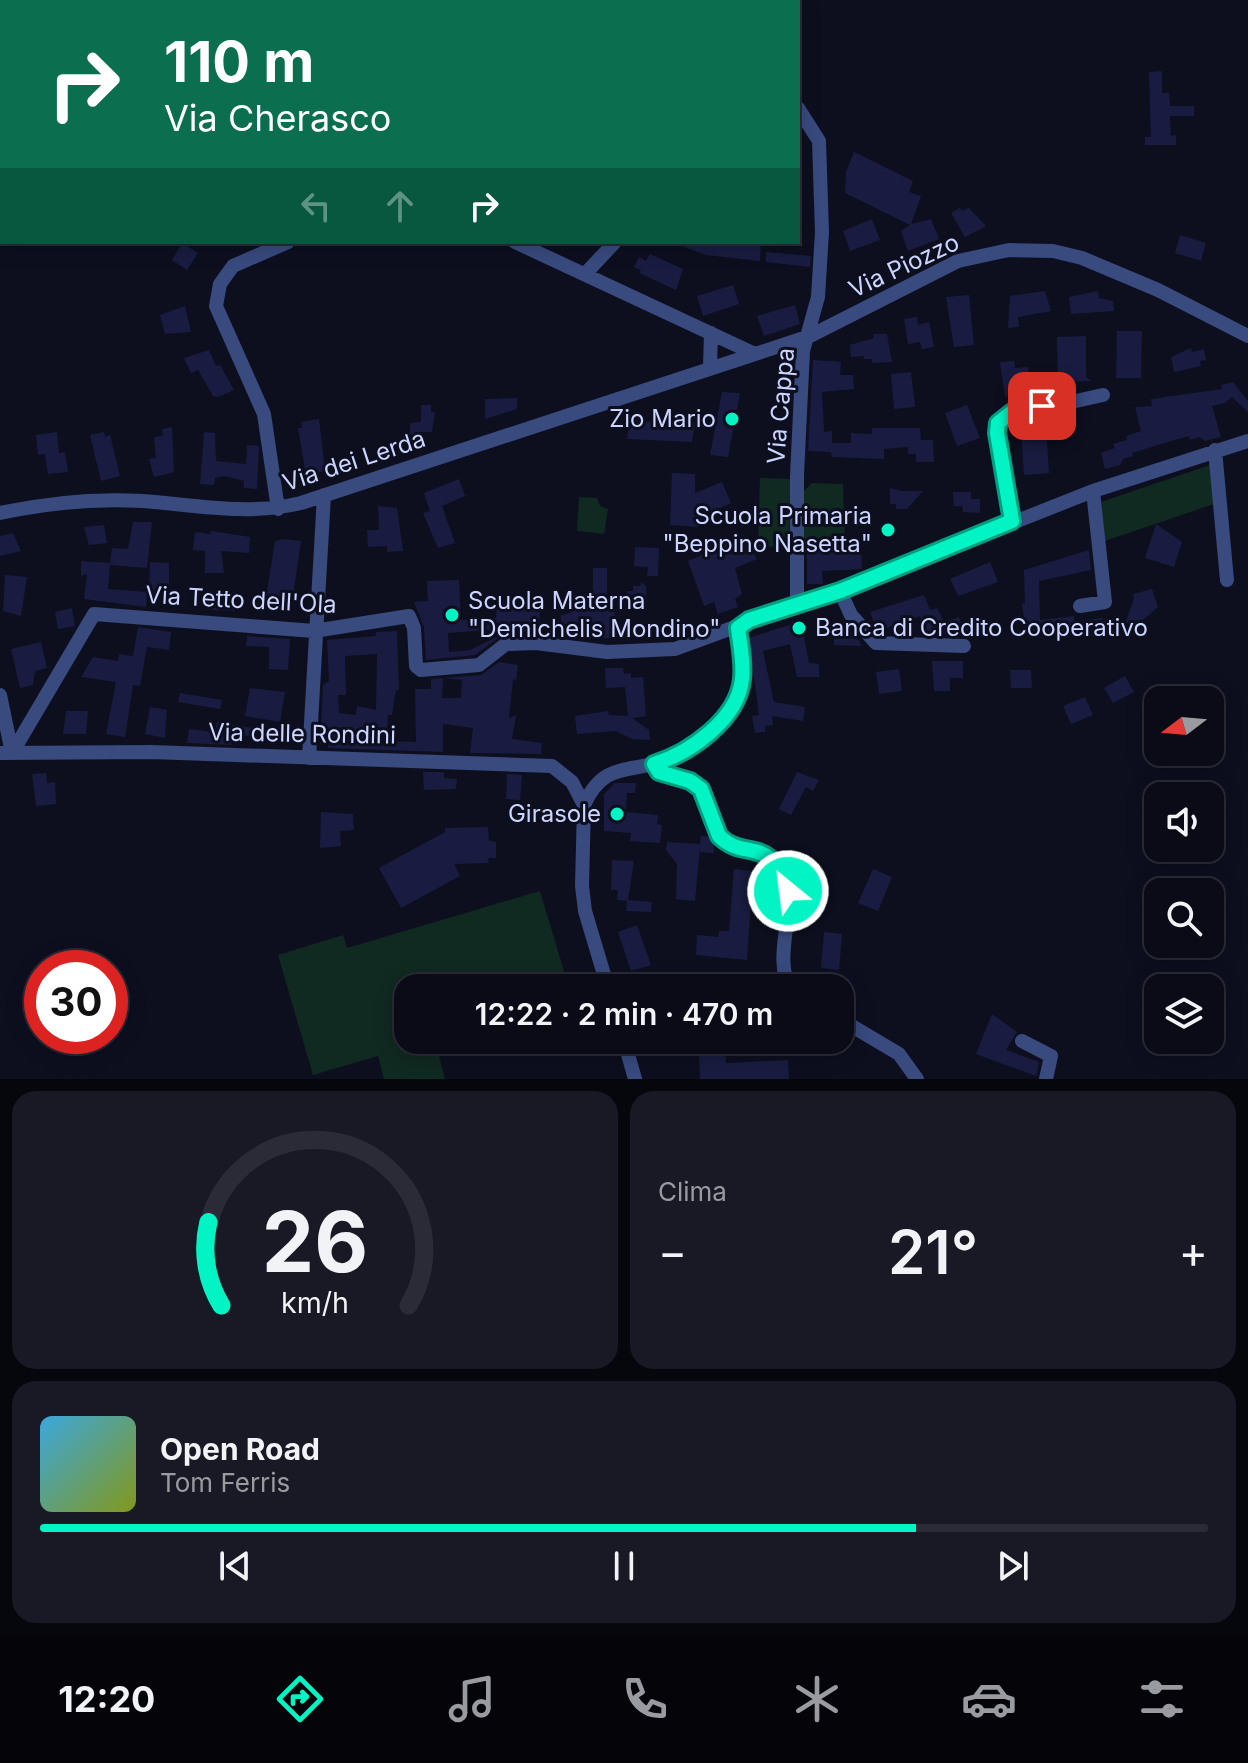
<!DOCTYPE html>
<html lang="it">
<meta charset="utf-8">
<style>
:root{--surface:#0a0b17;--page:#181924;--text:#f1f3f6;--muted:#999ba1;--line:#2a2b36;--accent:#02f4c5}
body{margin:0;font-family:Inter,sans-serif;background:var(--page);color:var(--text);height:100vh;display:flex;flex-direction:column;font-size:30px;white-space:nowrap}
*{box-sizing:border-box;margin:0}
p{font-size:26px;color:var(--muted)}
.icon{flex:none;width:44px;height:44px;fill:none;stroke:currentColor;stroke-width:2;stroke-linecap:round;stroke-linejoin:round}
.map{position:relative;height:1079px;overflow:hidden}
.drawer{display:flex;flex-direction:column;gap:12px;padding:12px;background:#06060d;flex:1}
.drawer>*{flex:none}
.banner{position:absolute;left:0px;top:0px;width:800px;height:244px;box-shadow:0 4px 20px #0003,0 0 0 2px var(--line);background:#0b6e4f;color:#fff;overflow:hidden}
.needle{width:52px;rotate:254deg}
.buttons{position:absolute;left:1144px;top:686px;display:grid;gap:16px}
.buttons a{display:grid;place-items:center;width:80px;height:80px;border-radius:16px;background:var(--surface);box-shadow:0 4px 20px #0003,0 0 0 2px var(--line);font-size:40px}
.speed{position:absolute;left:24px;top:950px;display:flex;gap:16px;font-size:40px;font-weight:700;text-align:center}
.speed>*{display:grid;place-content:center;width:104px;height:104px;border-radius:50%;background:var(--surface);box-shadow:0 4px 20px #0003,0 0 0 2px var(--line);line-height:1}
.speed .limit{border:12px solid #d22;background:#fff;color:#111}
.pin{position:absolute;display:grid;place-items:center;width:68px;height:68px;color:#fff;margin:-34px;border-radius:16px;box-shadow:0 4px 12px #0006}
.me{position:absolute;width:88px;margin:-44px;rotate:331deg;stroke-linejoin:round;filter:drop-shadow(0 0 6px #0008)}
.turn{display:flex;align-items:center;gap:28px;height:168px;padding:0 32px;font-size:36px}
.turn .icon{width:104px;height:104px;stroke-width:2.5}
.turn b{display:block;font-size:56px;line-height:68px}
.lanes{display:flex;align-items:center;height:76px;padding:0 32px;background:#0003;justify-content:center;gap:40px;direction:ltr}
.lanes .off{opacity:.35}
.big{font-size:60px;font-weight:600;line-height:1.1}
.drawer .tile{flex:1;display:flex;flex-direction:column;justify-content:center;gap:12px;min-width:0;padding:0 28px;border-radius:24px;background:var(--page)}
.drawer .dial{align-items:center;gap:0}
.dial svg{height:208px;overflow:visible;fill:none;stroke:var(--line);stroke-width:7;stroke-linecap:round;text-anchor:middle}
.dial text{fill:var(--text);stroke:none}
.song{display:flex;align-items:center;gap:24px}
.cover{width:96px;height:96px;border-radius:12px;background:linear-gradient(135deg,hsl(200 70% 55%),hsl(70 70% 35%))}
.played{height:8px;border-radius:4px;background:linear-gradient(90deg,var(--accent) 75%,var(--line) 75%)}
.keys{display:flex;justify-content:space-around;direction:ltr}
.heat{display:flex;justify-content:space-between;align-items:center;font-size:44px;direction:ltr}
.drawer .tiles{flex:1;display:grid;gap:12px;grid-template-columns:1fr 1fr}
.tile:last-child{grid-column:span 2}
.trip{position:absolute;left:394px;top:974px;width:460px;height:80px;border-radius:24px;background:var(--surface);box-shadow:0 4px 20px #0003,0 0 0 2px var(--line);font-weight:600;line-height:80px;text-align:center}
.dock{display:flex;height:128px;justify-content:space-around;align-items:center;background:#040409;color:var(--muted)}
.dock .icon{width:56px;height:56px}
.dock .current{color:var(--accent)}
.dock b{font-size:36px;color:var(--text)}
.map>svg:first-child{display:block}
</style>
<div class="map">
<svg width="1248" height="1079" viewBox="0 0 1248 1079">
<rect width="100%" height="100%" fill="#0d0f1f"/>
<!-- green -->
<path fill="#102921" d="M1210,465L1214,504L1105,541L1101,502Z
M760,478L791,479L789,547L758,546Z
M812,483L843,484L845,541L803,544L801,494Z
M579,497L597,498L600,506L608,509L604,534L577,531Z
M540,891L569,988H408V1040H496L439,1056L445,1079H384L378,1056L313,1075L278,955L343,935L347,948Z"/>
<!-- building -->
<path fill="#191c40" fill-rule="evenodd" d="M1162,71V93H1169L1170,106H1194V116H1170L1171,136L1176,135V145H1145V137H1151L1149,72Z
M854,152L913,181L909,192L921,196L911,224L931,219L939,239L908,251L901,231L910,225L845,193L846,172Z
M960,208L962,211L969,208L986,226L965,237L951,213Z
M872,219L880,240L850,251L843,231Z
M1180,235L1206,243L1201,261L1175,253Z
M671,242H761L760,261L706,255Z
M182,243L198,253L187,270L172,260Z
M766,252L811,256L810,267L766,262Z
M650,254L683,269L676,290L639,273L641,270L634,267L639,257L646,261Z
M733,285L739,304L703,316L697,296Z
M1045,291L1051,311L1018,317L1019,327L1008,328L1010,296Z
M1098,291L1099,298L1113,301L1114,311L1071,314L1069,297Z
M969,295L974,345L954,347L946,297Z
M795,305L800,324L764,336L757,316Z
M185,306L191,332L165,334L160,315Z
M917,317L918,325L929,322L934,347L922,349L920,342L908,344L904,319Z
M1117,331H1142L1141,378H1116Z
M873,334H887L892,362L872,363V359H864V356L851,357L850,345L874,338Z
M1086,336V377L1091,381L1058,382L1057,337Z
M1191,348L1192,352L1204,349L1206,360L1200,361L1201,366L1174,372L1171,357Z
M209,350L216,366L220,365L234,390L218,397L213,396L198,370L191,373L184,358Z
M813,360L841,362L840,375H853L854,389L822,392L824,432L832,431V443H851V433L872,434V428H920L921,440H933L934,462H916V454H908V447L884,449V459L832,457L831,452L808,451Z
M1014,361L1015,368L1028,367L1031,388L1019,389V395L1005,397L1000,362Z
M911,372L915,407L894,409L891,374Z
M1233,382L1248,401V412L1232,397L1225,403L1212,406L1221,437L1205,441L1200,437L1190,440L1189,436L1171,441L1132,453L1133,456L1123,459L1120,465L1105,469L1101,453L1115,448L1113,444L1127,440L1126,436L1141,431L1135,407L1152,406L1151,399L1222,389L1221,385Z
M722,392L740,393L728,457L710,455Z
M517,398V409L485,419V399Z
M421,405H431V412H435L432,432H420V437H410V423L421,422Z
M967,405L980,438L957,446L945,413Z
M319,419L325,471L309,474L308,468L305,469L298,428H302L301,422Z
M630,421L695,423L692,442L627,439Z
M1046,426L1049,473L1024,475L1021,428Z
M172,427L174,472L154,477L149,459L156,458L154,437L163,436L162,429Z
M57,432L59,453L65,452L68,472L48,474L45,454L38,455L36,435Z
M104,432L105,437L110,435L120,476L101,481L90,435Z
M204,432L215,433L216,461L246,464L247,445L259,446L257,489L244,488V481L224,476L215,478L214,485L200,484Z
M672,473L695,474V493L722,482L731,503L698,518V527L670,525Z
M459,479L465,496L442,506L455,543L438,548L423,513L430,511L424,493Z
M890,488L902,491H923L907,509H896V504H890Z
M953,492H971V499H980V513L963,512L962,506H954Z
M378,506L397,508L403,551L387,552V546L368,547L367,530H379Z
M133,522H152L147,568L110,565L108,589L147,592L146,607L84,599L87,574L81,576V561L110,563L112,548L128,549Z
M1156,524L1182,542L1174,567L1145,558Z
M104,525L107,543L89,545L84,527Z
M211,531L250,537L249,553L221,551L224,573H205V551L193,550L195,532L211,534Z
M13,533L21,551L0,556V536Z
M743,535L757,559L735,568L742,594L735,599L738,607L718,614L714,602L704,606L688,561L700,556L709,546Z
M284,539L301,541L292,603L266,598L275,541Z
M861,546L862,569L822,571L823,584H807V547Z
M635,547L659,548L658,576H647L648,567L634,566Z
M1089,550L1091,570L1039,581L1040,620L1074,616V622L1102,618L1105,636L1076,637V634L1062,637V633L1046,636V633L1026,632L1022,604L1025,603L1024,570Z
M150,562L169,563V591L149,590Z
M990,562L998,582L958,596L950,579Z
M593,568H607V610L615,609V638H583L582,632H561V615L570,613V603L593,602Z
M5,575L27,577L21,616L3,611Z
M459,580L461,620L496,618L497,601H511V607L540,609L539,630L533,629V633L506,632L516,628L448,633L449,652L470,650L503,634L475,655L426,660L424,627L414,602L428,601L427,581Z
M641,582L646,586L647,609H626L627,591H633V586H640Z
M1152,589L1158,607L1144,619L1125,624L1134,599L1133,594Z
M213,592H236L235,611L212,610Z
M924,595L930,610L937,608L944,622L959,617L961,623L978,616L983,631L967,637L956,632L928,635L920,616L879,631L876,628L870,612Z
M72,608L75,626L58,629L55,612Z
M801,621L809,663L819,664V677H797L790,644L763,651L774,702L805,707L803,721L772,716L773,725L765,726V732L755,733L752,716L759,715L749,638Z
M138,627L171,632L169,650L147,647L140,686L133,685L125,737L106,734L116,682L81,677L93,657L118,661L119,654L133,656Z
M397,631L399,690H396L392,715H388L386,741L416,742L415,689H431V679L443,678L442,698H461L462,680L443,678L481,675L499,662L518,665L516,680L513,679L509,718L516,715L512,739L542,743L541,754L470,753L473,728L443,724V752L328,748V745L320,744L323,685L329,681L327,640L376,636V632ZM377,654L376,710L357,706L356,715L339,713L338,695H346L345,656Z
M834,633H854L862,646L834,645Z
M247,636L290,639L288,670L269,669V647L246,646Z
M41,642L47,668L35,671L33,685L20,688L11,649Z
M932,661H963V678H950V691H934Z
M605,668H623L624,674L631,673V678L643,677L646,716L632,718L649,730L650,740L632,739L616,731L577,734L575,716L608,711L609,715L628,716L625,687L606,688Z
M899,669L902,691L879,694L876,672Z
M1010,670H1031L1032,688H1011Z
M1125,676L1134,692L1113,703L1104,688Z
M250,688L285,692L280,722L245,716Z
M180,693L222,700L220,709L178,702Z
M1085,697L1093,715L1071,724L1063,706Z
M150,707L167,710L165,738L145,734Z
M66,711H88L86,734H63Z
M217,722L253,728L251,736L232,734L231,745L187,743L189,729L215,732Z
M423,772H444V778L457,779L456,789L424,790Z
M797,772L819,780L813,791L806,787L791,815L779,809Z
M46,773L47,783L55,782L56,804L36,806L32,774Z
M507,774L522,775L520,800L506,799Z
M615,783H636L635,793H627L626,812L658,815L657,824L662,825L660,843L630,841L631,833L604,831V794Z
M321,812L353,814L354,830L340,831L341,846L320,848Z
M488,827L489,841L496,842V858H488L489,863L454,864L460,876L401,908L379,868L445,832V828Z
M701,836L709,837L714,845V853L700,852V846L695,901L676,899L677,864L666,850L667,842L700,844Z
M612,860L634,861L628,900L652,902L651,912L626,911L627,901L617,900L618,890H611Z
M734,869L753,871L747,960L696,955L697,935L718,937L719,931H729Z
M873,869L892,877L878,911L858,903Z
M637,925L651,965L631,971L618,932Z
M824,932L842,934L839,970L821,968Z
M992,1014L1017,1032L1006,1050L1039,1062L1036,1076L976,1054Z
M642,1040H724L726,1063L788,1060L789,1079H700L699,1052L676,1053V1049L646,1053Z"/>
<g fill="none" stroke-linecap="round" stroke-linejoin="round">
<!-- minor -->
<path stroke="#384a7e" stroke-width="14" d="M216,0V2
M718,0L719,2
M515,242L755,354
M585,274L615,242
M710,367L711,333
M1215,450L1227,580
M278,509L264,414L216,306L220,284L233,266L288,242
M0,513C47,503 93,498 142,501C196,505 247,516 301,503L810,336L958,261L1009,250L1053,251L1082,258L1158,290L1248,336
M1012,521L997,433L1003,417L1103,395
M840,591L851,615L876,643L964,646
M797,604L840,591L1093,491L1248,441
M1080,606L1105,602L1093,491
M0,695L12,753
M0,753L151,752L552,766L572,782L584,805
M12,753L94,614L314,631L409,616L414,628L416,666L421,670L479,665L506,644L536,643L607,652L675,649L797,604V475L803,351L818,297L822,232L819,141L798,108
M309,758L324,495
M654,764L659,772L690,781L701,789L719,836C736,852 762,845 778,867C804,902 770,951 790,988
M608,988L585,911L582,886L584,805C605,758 633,775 672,758C684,753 697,742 707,733C746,699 745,676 738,628
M840,1019L899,1054L917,1079
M624,1040L635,1079
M1022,1041L1051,1056L1046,1079"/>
</g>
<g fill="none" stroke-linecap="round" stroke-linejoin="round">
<!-- route casing -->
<g stroke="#019f80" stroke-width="20">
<path id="route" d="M788,891C770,833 745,862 719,836L701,789L690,781L659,772L654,764C690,753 738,719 742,679C744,662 740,645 738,628L749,620L840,591L1012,521L997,433L998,423L1012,412L1042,406"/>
</g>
<!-- route -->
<use href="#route" stroke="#02f4c5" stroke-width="14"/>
</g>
<!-- markers -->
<g fill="#02f4c5" stroke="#0d0f1f" stroke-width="3">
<circle cx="732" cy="419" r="8"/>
<circle cx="888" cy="530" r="8"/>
<circle cx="452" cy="615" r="8"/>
<circle cx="799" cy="628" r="8"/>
<circle cx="617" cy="814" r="8"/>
</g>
<g text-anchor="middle" stroke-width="6" stroke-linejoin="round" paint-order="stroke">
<!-- street labels -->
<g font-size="24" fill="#cbd5ff" stroke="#0d0f1f">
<text transform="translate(904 266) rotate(-25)" y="8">Via Piozzo</text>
<text transform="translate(781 406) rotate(-85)" y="8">Via Cappa</text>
<text transform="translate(354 461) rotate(-18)" y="8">Via dei Lerda</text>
<text transform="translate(241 600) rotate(3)" y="8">Via Tetto dell'Ola</text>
<text transform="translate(302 734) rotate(1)" y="8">Via delle Rondini</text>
</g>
<!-- poi labels -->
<g font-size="24" fill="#cbd5ff" stroke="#0d0f1f" text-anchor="end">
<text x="716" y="427">Zio Mario</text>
<text x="872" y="524">Scuola Primaria<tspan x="872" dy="28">"Beppino Nasetta"</tspan></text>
<text x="468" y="609" text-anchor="start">Scuola Materna<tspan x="468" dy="28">"Demichelis Mondino"</tspan></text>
<text x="815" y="636" text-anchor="start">Banca di Credito Cooperativo</text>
<text x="601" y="822">Girasole</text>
</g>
</g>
</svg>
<div class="buttons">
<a><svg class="needle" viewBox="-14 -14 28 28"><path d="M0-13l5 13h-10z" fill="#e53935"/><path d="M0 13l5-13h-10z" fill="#999ba1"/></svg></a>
<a><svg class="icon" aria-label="sound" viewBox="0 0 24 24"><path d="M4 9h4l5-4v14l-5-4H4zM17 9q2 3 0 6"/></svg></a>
<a><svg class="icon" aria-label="search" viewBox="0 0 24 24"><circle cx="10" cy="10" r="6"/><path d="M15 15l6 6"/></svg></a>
<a><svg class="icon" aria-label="layers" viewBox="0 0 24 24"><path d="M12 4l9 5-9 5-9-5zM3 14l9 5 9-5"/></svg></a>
</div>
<div class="speed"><div class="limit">30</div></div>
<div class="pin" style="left:1042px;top:406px;background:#d93025"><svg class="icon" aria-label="arrive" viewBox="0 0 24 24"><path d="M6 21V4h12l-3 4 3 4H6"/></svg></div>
<svg class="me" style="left:788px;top:891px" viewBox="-20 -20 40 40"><circle r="17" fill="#02f4c5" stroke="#fff" stroke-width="3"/><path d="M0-11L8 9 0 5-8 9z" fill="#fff"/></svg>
<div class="trip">12:22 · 2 min · 470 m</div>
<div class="banner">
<div class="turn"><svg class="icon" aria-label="right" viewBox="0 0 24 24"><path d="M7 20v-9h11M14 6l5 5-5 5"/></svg><div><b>110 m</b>Via Cherasco</div></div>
<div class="lanes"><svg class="icon off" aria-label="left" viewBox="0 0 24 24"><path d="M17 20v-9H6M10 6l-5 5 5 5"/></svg><svg class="icon off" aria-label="ahead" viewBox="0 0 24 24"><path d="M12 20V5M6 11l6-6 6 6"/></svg><svg class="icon" aria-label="right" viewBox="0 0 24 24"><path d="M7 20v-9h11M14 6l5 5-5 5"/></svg></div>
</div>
</div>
<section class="drawer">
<div class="tiles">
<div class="tile dial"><svg viewBox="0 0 100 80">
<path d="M14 69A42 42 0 1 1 86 69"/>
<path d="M14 69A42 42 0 0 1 9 37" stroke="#02f4c5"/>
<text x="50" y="56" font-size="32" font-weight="700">26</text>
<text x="50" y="72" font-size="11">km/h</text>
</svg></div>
<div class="tile"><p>Clima</p>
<div class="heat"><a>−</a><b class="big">21°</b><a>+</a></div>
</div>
<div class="tile">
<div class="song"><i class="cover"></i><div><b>Open Road</b><p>Tom Ferris</p></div></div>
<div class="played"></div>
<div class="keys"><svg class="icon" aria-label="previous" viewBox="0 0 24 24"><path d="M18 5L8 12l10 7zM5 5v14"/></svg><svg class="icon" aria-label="pause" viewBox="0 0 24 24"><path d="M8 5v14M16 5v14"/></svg><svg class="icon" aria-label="next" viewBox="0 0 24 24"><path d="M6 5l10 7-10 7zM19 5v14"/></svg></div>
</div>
</div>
</section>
<nav class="dock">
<b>12:20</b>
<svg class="icon current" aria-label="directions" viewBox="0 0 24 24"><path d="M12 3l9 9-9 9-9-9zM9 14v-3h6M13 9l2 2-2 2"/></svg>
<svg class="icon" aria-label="music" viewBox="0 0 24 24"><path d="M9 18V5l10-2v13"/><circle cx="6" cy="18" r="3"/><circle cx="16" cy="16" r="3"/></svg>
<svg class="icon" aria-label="phone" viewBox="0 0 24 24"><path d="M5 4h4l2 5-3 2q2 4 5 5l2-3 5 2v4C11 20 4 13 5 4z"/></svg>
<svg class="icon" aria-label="climate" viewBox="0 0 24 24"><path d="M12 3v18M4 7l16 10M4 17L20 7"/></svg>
<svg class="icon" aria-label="car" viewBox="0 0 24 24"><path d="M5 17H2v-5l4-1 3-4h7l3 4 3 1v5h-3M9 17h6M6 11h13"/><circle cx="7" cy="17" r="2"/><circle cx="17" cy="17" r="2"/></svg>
<svg class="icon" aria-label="filters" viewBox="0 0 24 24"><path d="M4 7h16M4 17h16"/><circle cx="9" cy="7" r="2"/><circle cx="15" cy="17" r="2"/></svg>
</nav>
